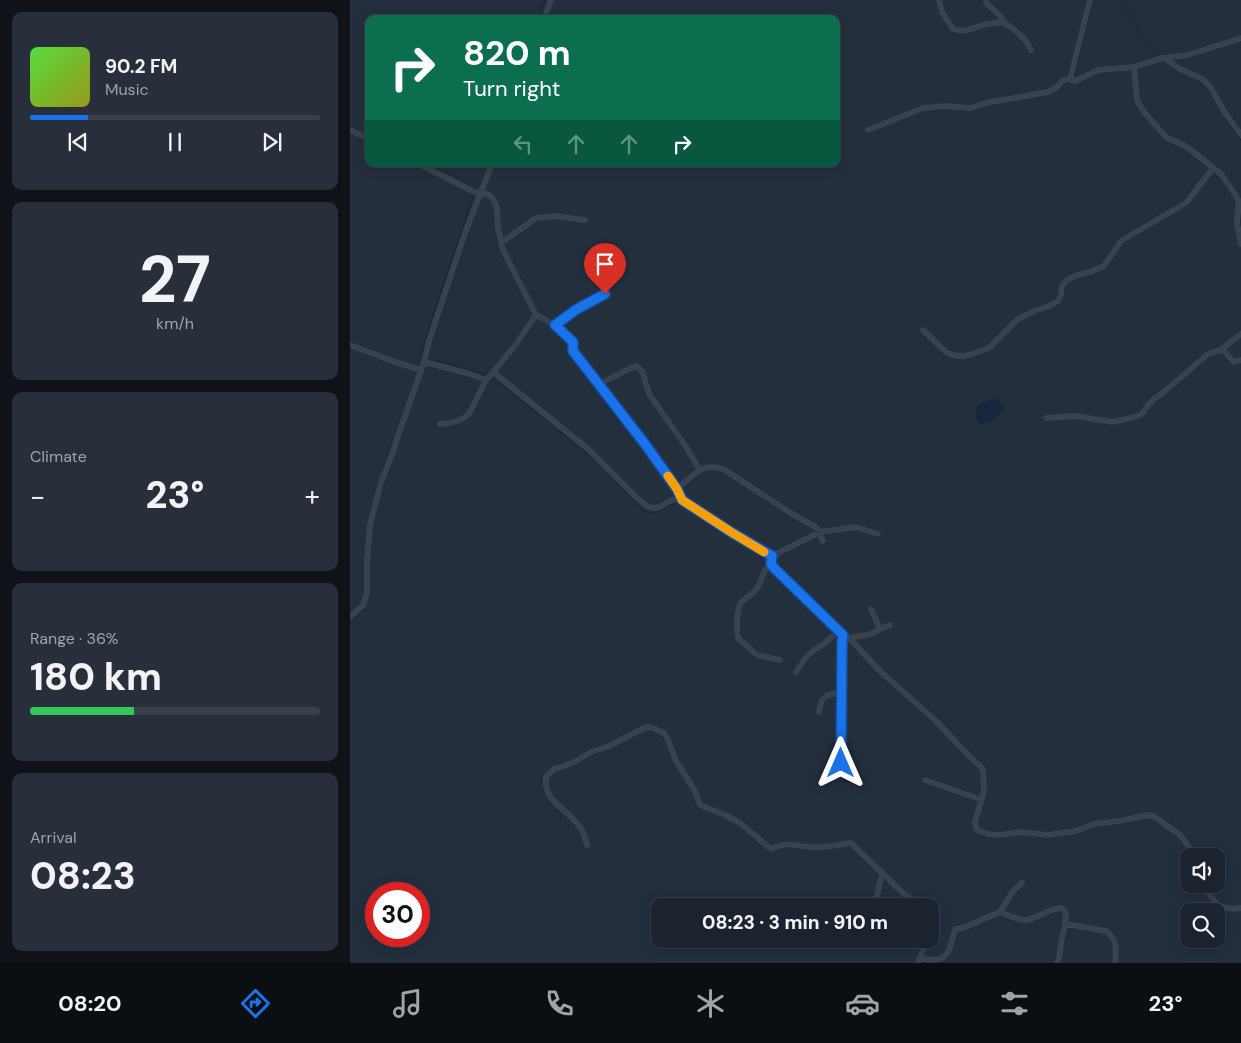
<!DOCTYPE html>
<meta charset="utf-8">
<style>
:root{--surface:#1b232e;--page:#282f3a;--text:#f1f3f6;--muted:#a0a4aa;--line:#39404a;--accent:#1a73e8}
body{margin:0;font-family:"DM Sans",sans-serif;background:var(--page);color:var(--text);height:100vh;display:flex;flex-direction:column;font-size:19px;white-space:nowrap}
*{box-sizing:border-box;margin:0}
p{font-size:16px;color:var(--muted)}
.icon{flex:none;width:28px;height:28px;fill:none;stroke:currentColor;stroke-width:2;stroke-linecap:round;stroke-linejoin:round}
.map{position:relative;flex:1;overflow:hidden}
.details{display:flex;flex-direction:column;gap:12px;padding:12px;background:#0f1319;width:350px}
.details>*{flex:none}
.top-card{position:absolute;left:15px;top:15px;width:475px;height:152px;border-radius:10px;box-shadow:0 2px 12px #0003,0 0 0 1px var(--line);background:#0b6e4f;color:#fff;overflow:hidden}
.buttons{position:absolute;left:830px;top:848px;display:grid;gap:10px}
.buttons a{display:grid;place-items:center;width:45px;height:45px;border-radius:10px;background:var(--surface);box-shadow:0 2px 12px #0003,0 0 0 1px var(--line);font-size:25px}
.speed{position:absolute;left:15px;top:882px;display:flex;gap:10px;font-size:25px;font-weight:700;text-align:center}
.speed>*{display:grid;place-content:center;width:65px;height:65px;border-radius:50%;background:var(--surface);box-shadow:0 2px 12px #0003,0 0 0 1px var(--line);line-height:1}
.speed .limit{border:8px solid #d22;background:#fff;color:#111}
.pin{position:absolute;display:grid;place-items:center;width:42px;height:42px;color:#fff;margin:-51px -21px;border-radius:50% 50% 50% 0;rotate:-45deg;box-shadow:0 0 5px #0007}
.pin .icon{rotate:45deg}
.me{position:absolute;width:55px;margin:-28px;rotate:0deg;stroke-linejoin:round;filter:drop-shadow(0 0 4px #0008)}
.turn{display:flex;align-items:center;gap:18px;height:105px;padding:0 15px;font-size:22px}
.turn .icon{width:65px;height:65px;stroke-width:2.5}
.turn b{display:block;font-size:35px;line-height:42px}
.lanes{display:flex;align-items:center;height:48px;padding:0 15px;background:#0003;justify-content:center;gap:25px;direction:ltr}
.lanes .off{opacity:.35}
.big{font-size:38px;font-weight:800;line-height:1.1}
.details .card{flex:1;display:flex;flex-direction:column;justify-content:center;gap:8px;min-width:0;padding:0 18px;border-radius:10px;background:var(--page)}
.details .dial{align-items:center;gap:0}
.dial b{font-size:65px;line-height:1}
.song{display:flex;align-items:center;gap:15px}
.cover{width:60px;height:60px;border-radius:8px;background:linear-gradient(135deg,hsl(110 70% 55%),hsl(60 70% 35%))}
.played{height:5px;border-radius:2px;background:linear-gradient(90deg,var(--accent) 20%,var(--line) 20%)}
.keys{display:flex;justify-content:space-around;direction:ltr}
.heat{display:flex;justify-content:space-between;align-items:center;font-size:28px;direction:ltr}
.charge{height:8px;border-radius:4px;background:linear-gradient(90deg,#34c759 36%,var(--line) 0)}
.trip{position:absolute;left:301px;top:898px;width:288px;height:50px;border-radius:10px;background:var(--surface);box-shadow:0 2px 12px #0003,0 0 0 1px var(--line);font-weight:800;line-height:50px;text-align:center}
.tab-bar{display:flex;height:80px;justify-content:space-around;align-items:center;background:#0b0e12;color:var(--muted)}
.tab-bar .icon{width:35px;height:35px}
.tab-bar .selected{color:var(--accent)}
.tab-bar b{font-size:22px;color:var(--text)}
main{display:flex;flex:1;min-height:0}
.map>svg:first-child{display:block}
</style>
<main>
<section class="details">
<div class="card">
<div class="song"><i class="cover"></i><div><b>90.2 FM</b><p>Music</p></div></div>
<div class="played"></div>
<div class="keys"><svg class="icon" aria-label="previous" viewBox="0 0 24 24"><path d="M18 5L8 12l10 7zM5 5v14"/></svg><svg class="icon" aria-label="pause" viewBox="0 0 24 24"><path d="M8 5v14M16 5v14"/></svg><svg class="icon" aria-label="next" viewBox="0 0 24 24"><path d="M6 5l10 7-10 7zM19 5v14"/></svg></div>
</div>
<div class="card dial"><b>27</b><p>km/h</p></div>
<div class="card"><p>Climate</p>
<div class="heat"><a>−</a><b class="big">23°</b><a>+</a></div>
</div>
<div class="card"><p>Range · 36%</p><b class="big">180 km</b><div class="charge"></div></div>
<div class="card"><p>Arrival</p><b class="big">08:23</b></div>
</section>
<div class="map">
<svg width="891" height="963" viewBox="0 0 891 963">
<rect width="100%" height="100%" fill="#242f3e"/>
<!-- water -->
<path fill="#17263c" d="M646,398L654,409C647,418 641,424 629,424L626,417L627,414L625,408L630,404Z"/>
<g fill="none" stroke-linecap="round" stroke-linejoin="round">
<!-- stream -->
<path stroke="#17263c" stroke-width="1" d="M771,0L794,39L809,57
M188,19L195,0
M812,59C831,74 851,77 864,98
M724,77L743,0
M872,112L875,118L891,141
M0,127L19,136
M77,164L118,182L125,185L126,190
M73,357L71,356L72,351L86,305L124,194
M77,358L138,375
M142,377L246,461L296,513C308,517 317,504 329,503L420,558
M423,560C440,575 456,592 471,609C479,617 487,623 494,631"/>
<!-- minor casing -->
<g stroke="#414a57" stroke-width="5.5">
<path id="minor" d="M589,0L592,12L603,29C617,34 624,26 638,24C643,23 649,23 654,22
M636,3C641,8 647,12 651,17C654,21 653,21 656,24C667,32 676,38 681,50
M194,19L201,0
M814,58L830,69L854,80L861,88L875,113L891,135
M784,67L787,100L794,112L816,137L837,147L871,174L885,194L889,202L887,223L891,244
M720,79L740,0
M0,130L19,139
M518,130L573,108L595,106L621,108L635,103L698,92L707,87L713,80L720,79L725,81L749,70L784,67L813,58L838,55L891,38
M69,164L122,191L131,194H138L144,200L147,209L148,228L153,250L186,315L205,325L223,342V351L295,444L327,489L332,500L381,532L422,556
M152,242L186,218L205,216L235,220
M205,325L227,309L255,294
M573,330L596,352L603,355L612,356L619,355L634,350L641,346L668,319L684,311L699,306L708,301L711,295L712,286L717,280L727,275L740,272L754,266L771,241L836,203L863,168
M0,345L45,362L71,370
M872,349L884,362L891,360
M74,362L117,373L136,380L143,372L238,449L286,497L297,506L304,508L310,507L321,500H332
M143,372L164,347L186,315
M249,383C262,379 273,371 286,366L290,369L293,373L299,394L335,445L349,469
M696,418L726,416L762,422L785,417L792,414L798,405L804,399L815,391L858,354L872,349L891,334
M90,424C100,423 110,422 119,414L136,380
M327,489C343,476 353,460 375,470L439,512L467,528L473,541
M422,556L421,564L415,570L409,585L404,592L391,602L389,607L387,618V630L388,638L407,655L430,660
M422,556L470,532L506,527L528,534
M421,564L436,580L489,630
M0,617L13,605L17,593V561L20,525L31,482L42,455L48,436L74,362L79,341L115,233L142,164
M530,629L540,625
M499,638C509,636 522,636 530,629L521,609
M446,672L457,656L464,650L475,643L489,630L499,638L531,672L585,720L619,756L630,766L633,770L634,791L625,822L626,828L629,831L638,834L650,835L672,832L698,835L726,831L744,824L769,821L798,815L805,817L831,836L845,856
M469,712C471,696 475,695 491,692
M491,763V641L493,635
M575,780L632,800
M237,845C235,839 234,832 230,827C219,810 192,801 196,777L204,769L212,767L226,761L241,752L259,746L294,728L299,727L305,729L314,733L318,740L326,761L345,791L350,805L375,815L390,823L421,849C438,841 444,846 461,847C474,848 487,845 501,843L554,894L574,906
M852,884C865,901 867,912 891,908
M525,906L531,878L533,874
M580,910L585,914L580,929
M650,912C658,915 668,921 677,920C688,918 698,909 711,908L716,913C716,925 714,927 712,938C710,947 711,954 707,963
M716,924L756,931C768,941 766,949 765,963
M518,944L519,939
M569,959C585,960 596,963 601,944C602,939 603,934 606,929L613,928L650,912L663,891L672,883
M568,963L577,939"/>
</g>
<!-- minor -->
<use href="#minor" stroke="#38414e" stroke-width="4.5"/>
</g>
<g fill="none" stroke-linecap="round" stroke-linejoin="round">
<!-- route casing -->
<g stroke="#114b97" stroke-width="12">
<path id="route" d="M255,294L227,309L205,325L223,342V351L295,444L327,489L332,500L381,532L422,556L421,564L424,568L493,635L492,641L491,763"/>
</g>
<!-- route -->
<use href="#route" stroke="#1a73e8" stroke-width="9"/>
<!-- slow -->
<path stroke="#f59e0b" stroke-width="9" d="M318,476L327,489L332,500L381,532L414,552"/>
</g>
</svg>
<div class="buttons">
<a><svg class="icon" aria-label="sound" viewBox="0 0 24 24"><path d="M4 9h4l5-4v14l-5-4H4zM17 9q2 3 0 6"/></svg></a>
<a><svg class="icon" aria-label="search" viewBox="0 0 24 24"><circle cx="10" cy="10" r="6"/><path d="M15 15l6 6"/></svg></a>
</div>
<div class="speed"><div class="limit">30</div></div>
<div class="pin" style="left:255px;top:294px;background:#d93025"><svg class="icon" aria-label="arrive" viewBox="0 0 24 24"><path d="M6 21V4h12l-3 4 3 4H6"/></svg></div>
<svg class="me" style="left:491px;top:763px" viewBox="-20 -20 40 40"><path d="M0-17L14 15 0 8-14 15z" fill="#1a73e8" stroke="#fff" stroke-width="4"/></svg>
<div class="trip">08:23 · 3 min · 910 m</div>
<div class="top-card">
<div class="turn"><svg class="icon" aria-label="right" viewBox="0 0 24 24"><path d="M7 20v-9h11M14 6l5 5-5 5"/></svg><div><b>820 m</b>Turn right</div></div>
<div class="lanes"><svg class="icon off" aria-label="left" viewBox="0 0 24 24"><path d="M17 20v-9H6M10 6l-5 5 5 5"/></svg><svg class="icon off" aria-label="ahead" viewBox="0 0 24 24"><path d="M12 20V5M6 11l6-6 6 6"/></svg><svg class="icon off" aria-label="ahead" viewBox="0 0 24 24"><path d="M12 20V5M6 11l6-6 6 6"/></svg><svg class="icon" aria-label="right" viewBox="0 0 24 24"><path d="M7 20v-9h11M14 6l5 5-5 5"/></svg></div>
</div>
</div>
</main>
<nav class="tab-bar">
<b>08:20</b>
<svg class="icon selected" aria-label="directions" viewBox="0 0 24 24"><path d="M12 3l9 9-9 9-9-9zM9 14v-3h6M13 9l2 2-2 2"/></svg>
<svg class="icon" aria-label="music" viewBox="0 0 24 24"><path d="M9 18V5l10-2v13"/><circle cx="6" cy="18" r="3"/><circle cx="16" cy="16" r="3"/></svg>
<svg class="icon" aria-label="phone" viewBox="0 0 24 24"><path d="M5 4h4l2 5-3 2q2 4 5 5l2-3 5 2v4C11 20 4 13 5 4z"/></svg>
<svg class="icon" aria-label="climate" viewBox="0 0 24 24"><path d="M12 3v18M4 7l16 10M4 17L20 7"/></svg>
<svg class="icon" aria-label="car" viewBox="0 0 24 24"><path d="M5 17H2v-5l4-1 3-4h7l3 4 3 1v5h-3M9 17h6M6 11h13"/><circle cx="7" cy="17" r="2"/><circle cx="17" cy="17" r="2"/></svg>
<svg class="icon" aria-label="filters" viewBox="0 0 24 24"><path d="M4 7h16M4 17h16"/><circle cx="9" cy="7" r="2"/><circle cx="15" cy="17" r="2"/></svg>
<b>23°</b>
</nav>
